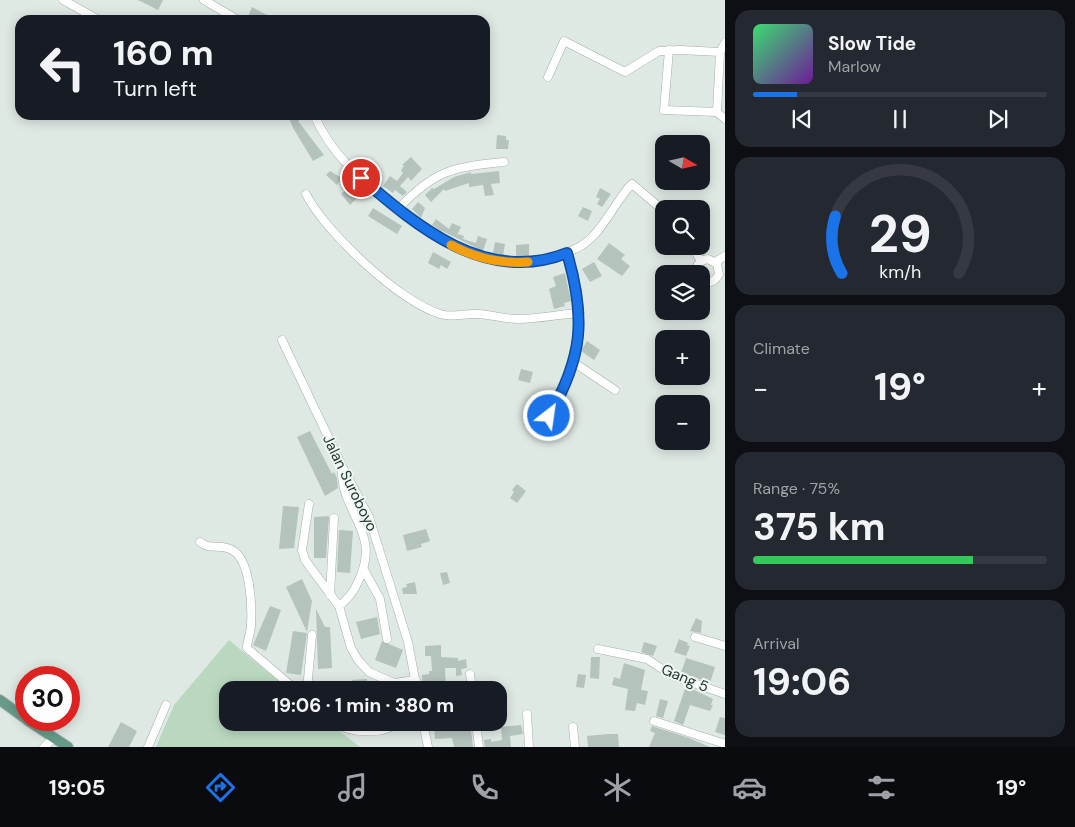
<!DOCTYPE html>
<meta charset="utf-8">
<style>
:root{--surface:#171b24;--page:#242831;--text:#f1f3f6;--muted:#9ea1a6;--line:#363941;--accent:#1a73e8}
body{margin:0;font-family:"DM Sans",sans-serif;background:var(--page);color:var(--text);height:100vh;display:flex;flex-direction:column;font-size:19px;white-space:nowrap}
*{box-sizing:border-box;margin:0}
p{font-size:16px;color:var(--muted)}
.icon{flex:none;width:28px;height:28px;fill:none;stroke:currentColor;stroke-width:2;stroke-linecap:round;stroke-linejoin:round}
.map{position:relative;flex:1;overflow:hidden}
.sheet{display:flex;flex-direction:column;gap:10px;padding:10px;background:#0d0f14;width:350px}
.sheet>*{flex:none}
.guide{position:absolute;left:15px;top:15px;width:475px;height:105px;border-radius:15px;box-shadow:0 2px 12px #0003;background:#171b24;color:var(--text);overflow:hidden}
.needle{width:32px;rotate:99deg}
.buttons{position:absolute;left:655px;top:135px;display:grid;gap:10px}
.buttons a{display:grid;place-items:center;width:55px;height:55px;border-radius:10px;background:var(--surface);box-shadow:0 2px 12px #0003;font-size:25px}
.speed{position:absolute;left:15px;top:666px;display:flex;gap:10px;font-size:25px;font-weight:700;text-align:center}
.speed>*{display:grid;place-content:center;width:65px;height:65px;border-radius:50%;background:var(--surface);box-shadow:0 2px 12px #0003;line-height:1}
.speed .limit{border:8px solid #d22;background:#fff;color:#111}
.pin{position:absolute;display:grid;place-items:center;width:42px;height:42px;color:#fff;margin:-21px;border:2px solid #fff;border-radius:50%;box-shadow:0 1px 5px #0007}
.me{position:absolute;width:55px;margin:-28px;rotate:30deg;stroke-linejoin:round;filter:drop-shadow(0 0 4px #0008)}
.turn{display:flex;align-items:center;gap:18px;height:105px;padding:0 15px;font-size:22px}
.turn .icon{width:65px;height:65px;stroke-width:2.5}
.turn b{display:block;font-size:35px;line-height:42px}
.big{font-size:38px;font-weight:700;line-height:1.1}
.sheet .tile{flex:1;display:flex;flex-direction:column;justify-content:center;gap:8px;min-width:0;padding:0 18px;border-radius:15px;background:var(--page)}
.sheet .dial{align-items:center;gap:0}
.dial svg{height:130px;overflow:visible;fill:none;stroke:var(--line);stroke-width:7;stroke-linecap:round;text-anchor:middle}
.dial text{fill:var(--text);stroke:none}
.song{display:flex;align-items:center;gap:15px}
.cover{width:60px;height:60px;border-radius:8px;background:linear-gradient(135deg,hsl(140 70% 55%),hsl(280 70% 35%))}
.played{height:5px;border-radius:2px;background:linear-gradient(90deg,var(--accent) 15%,var(--line) 15%)}
.keys{display:flex;justify-content:space-around;direction:ltr}
.heat{display:flex;justify-content:space-between;align-items:center;font-size:28px;direction:ltr}
.charge{height:8px;border-radius:4px;background:linear-gradient(90deg,#34c759 75%,var(--line) 0)}
.trip{position:absolute;left:219px;top:681px;width:288px;height:50px;border-radius:15px;background:var(--surface);box-shadow:0 2px 12px #0003;font-weight:700;line-height:50px;text-align:center}
.tabs{display:flex;height:80px;justify-content:space-around;align-items:center;background:#090b0e;color:var(--muted)}
.tabs .icon{width:35px;height:35px}
.tabs .current{color:var(--accent)}
.tabs b{font-size:22px;color:var(--text)}
main{display:flex;flex:1;min-height:0}
.map>svg:first-child{display:block}
</style>
<main>
<div class="map">
<svg width="725" height="747" viewBox="0 0 725 747">
<rect width="100%" height="100%" fill="#dfe9e4"/>
<!-- green -->
<path fill="#bad8c0" d="M229,640L289,690H228V722L329,723L360,747H156L174,705Z"/>
<!-- building -->
<path fill="#b5c3bd" d="M138,0H163L158,10Z
M252,7L263,13L280,20L247,19Z
M288,115H308L298,121L324,155L313,161L293,128Z
M497,135L506,136V140H509L508,149H496Z
M411,157L422,169L411,181L408,177L400,186L407,192L403,196L395,190L393,193L383,186L390,176L397,181L403,173L401,170L404,166L402,165Z
M330,171L342,178L337,185L326,175Z
M499,171L500,183L491,184L494,195L485,196L483,185L469,187V183L445,191L444,189L431,202L425,195L432,188L434,189L454,177L471,172V174Z
M349,188L351,191L354,188L360,195L350,205L341,194Z
M600,188L611,194L602,207L597,204L600,199L596,197Z
M418,202L425,208L421,218L412,209Z
M698,202L708,212L701,219V209H691Z
M583,207L592,211L588,221L578,216Z
M373,208L402,226L397,234L368,216Z
M436,219L449,229L452,223L461,227L456,237L458,234L464,236L463,239L476,243L478,236L487,239L483,251L438,229L432,225Z
M495,242L505,244L503,256L493,253Z
M609,243L625,255L621,259L630,266L622,276L597,259Z
M529,244V256H516V245Z
M433,252L451,262L447,269L441,265L439,269L428,263Z
M594,262L602,276L590,282L582,269Z
M565,273L571,301L564,303L565,306L554,309L549,289L556,286L553,277Z
M587,341L600,350L594,360L581,351Z
M521,369L533,372L530,383L518,380Z
M310,431L332,474L334,472L337,478L338,488L325,496L297,437Z
M517,484L526,491L517,503L510,498L514,492L512,490Z
M283,506L299,507L294,548L279,549Z
M329,516L326,558H314V517Z
M426,529L430,541L421,544L422,547L407,551L403,535Z
M339,530L353,531L350,573L337,572Z
M447,572L450,583L443,585L440,573Z
M302,579L312,601L307,632L286,587Z
M415,582L417,594H403L402,588L407,587L406,584Z
M270,606L281,610L266,651L253,645Z
M316,609L325,627H330L332,668L318,669Z
M377,617L380,634L361,639L356,622Z
M696,618L702,621L701,633L690,631Z
M293,631L307,633L301,675L286,673Z
M679,639L688,643L687,645L690,646L686,656L674,652Z
M382,641L403,650L396,668L375,660Z
M644,642L657,646L653,656L641,652Z
M441,645V657L458,658V661L466,659L467,668L461,669L462,675L456,676V668H445L446,688L432,689L431,684L423,685L422,675L429,674V671H432L431,656H425V646Z
M591,657H600L599,679L590,678Z
M686,658L715,667L710,683L681,673Z
M624,663L645,670L641,690L648,691L645,705L637,703L635,711L625,710L628,689L612,685L614,677L620,679Z
M578,674L586,675L584,688L576,687Z
M367,679L368,690H353L352,680Z
M686,686L713,699L711,705H713L710,711L690,705L683,725L674,721Z
M660,699L668,701L663,718L656,716Z
M720,717L725,718V735L715,732Z
M121,722L137,731L129,747H108Z
M451,722H470L473,747H454L452,738L435,739L434,727L451,725Z
M521,725L523,734L510,736L511,747H485L484,740L491,739V742L502,740L501,727Z
M652,726L689,738L710,747H649L655,733L650,731Z
M608,734H618L619,747H588L587,736Z"/>
<g fill="none" stroke-linecap="round" stroke-linejoin="round">
<!-- minor casing -->
<g stroke="#a3b0aa" stroke-width="9">
<path id="minor" d="M63,0L99,20
M204,0L238,20
M669,50L664,110L717,112
M548,77L564,41L625,72L659,51L680,50L720,52L725,43
M717,112L720,52
M717,112L725,119
M314,115C333,157 359,177 394,205C449,247 504,283 575,249C596,240 607,217 620,199C624,194 627,188 632,184L664,211
M306,194C325,232 399,301 440,314C453,318 465,313 478,314C492,315 505,319 519,319C539,319 560,314 580,313
M399,208C435,170 453,167 504,162
M692,246L701,261
M715,262L725,256
M696,274C695,265 700,260 708,259L717,264L719,274C716,281 709,285 701,281
M282,340L342,466L369,517L408,642L417,690
M573,362L615,390
M549,416C583,357 586,318 567,253
M309,504L302,550L305,560L339,606L351,648L358,660L369,672L394,683L416,680
M200,542C210,551 221,543 232,550C251,560 252,606 251,625C251,633 247,640 247,648L296,690
M364,570L380,599L387,639
M330,595L334,518
M339,606C347,600 354,591 358,582C383,531 340,514 342,468
M695,637L725,646
M598,649L647,659L673,676L725,694
M470,674L472,690
M307,690L312,635
M527,714L529,747
M654,721L725,744
M334,722C347,733 386,736 396,722
M423,722L428,747
M476,722L479,747
M573,727L575,747
M44,747L53,739
M148,747L166,705"/>
</g>
<!-- major casing -->
<g stroke="#bdc3c1" stroke-width="12">
<path id="major" d="M0,700L26,719
M27,720L68,747"/>
</g>
<!-- minor -->
<use href="#minor" stroke="#fff" stroke-width="8"/>
<!-- major -->
<use href="#major" stroke="#689a8a" stroke-width="10"/>
</g>
<g fill="none" stroke-linecap="round" stroke-linejoin="round">
<!-- route casing -->
<g stroke="#114b97" stroke-width="12">
<path id="route" d="M361,178C418,227 486,285 567,253C586,318 583,357 549,416"/>
</g>
<!-- route -->
<use href="#route" stroke="#1a73e8" stroke-width="9"/>
<!-- slow -->
<path stroke="#f59e0b" stroke-width="9" d="M451,245C475,258 501,264 528,262"/>
</g>
<g text-anchor="middle" stroke-width="4" stroke-linejoin="round" paint-order="stroke">
<!-- street labels -->
<g font-size="15" fill="#223730" stroke="#eff6f2">
<text transform="translate(350 483) rotate(64)" y="5">Jalan Suroboyo</text>
<text transform="translate(685 678) rotate(23)" y="5">Gang 5</text>
</g>
</g>
</svg>
<div class="buttons">
<a><svg class="needle" viewBox="-14 -14 28 28"><path d="M0-13l5 13h-10z" fill="#e53935"/><path d="M0 13l5-13h-10z" fill="#9ea1a6"/></svg></a>
<a><svg class="icon" aria-label="search" viewBox="0 0 24 24"><circle cx="10" cy="10" r="6"/><path d="M15 15l6 6"/></svg></a>
<a><svg class="icon" aria-label="layers" viewBox="0 0 24 24"><path d="M12 4l9 5-9 5-9-5zM3 14l9 5 9-5"/></svg></a>
<a>+</a>
<a>−</a>
</div>
<div class="speed"><div class="limit">30</div></div>
<div class="pin" style="left:361px;top:178px;background:#d93025"><svg class="icon" aria-label="arrive" viewBox="0 0 24 24"><path d="M6 21V4h12l-3 4 3 4H6"/></svg></div>
<svg class="me" style="left:549px;top:416px" viewBox="-20 -20 40 40"><circle r="17" fill="#1a73e8" stroke="#fff" stroke-width="3"/><path d="M0-11L8 9 0 5-8 9z" fill="#fff"/></svg>
<div class="trip">19:06 · 1 min · 380 m</div>
<div class="guide">
<div class="turn"><svg class="icon" aria-label="left" viewBox="0 0 24 24"><path d="M17 20v-9H6M10 6l-5 5 5 5"/></svg><div><b>160 m</b>Turn left</div></div>
</div>
</div>
<section class="sheet">
<div class="tile">
<div class="song"><i class="cover"></i><div><b>Slow Tide</b><p>Marlow</p></div></div>
<div class="played"></div>
<div class="keys"><svg class="icon" aria-label="previous" viewBox="0 0 24 24"><path d="M18 5L8 12l10 7zM5 5v14"/></svg><svg class="icon" aria-label="pause" viewBox="0 0 24 24"><path d="M8 5v14M16 5v14"/></svg><svg class="icon" aria-label="next" viewBox="0 0 24 24"><path d="M6 5l10 7-10 7zM19 5v14"/></svg></div>
</div>
<div class="tile dial"><svg viewBox="0 0 100 80">
<path d="M14 69A42 42 0 1 1 86 69"/>
<path d="M14 69A42 42 0 0 1 10 34" stroke="#1a73e8"/>
<text x="50" y="56" font-size="32" font-weight="700">29</text>
<text x="50" y="72" font-size="11">km/h</text>
</svg></div>
<div class="tile"><p>Climate</p>
<div class="heat"><a>−</a><b class="big">19°</b><a>+</a></div>
</div>
<div class="tile"><p>Range · 75%</p><b class="big">375 km</b><div class="charge"></div></div>
<div class="tile"><p>Arrival</p><b class="big">19:06</b></div>
</section>
</main>
<nav class="tabs">
<b>19:05</b>
<svg class="icon current" aria-label="directions" viewBox="0 0 24 24"><path d="M12 3l9 9-9 9-9-9zM9 14v-3h6M13 9l2 2-2 2"/></svg>
<svg class="icon" aria-label="music" viewBox="0 0 24 24"><path d="M9 18V5l10-2v13"/><circle cx="6" cy="18" r="3"/><circle cx="16" cy="16" r="3"/></svg>
<svg class="icon" aria-label="phone" viewBox="0 0 24 24"><path d="M5 4h4l2 5-3 2q2 4 5 5l2-3 5 2v4C11 20 4 13 5 4z"/></svg>
<svg class="icon" aria-label="climate" viewBox="0 0 24 24"><path d="M12 3v18M4 7l16 10M4 17L20 7"/></svg>
<svg class="icon" aria-label="car" viewBox="0 0 24 24"><path d="M5 17H2v-5l4-1 3-4h7l3 4 3 1v5h-3M9 17h6M6 11h13"/><circle cx="7" cy="17" r="2"/><circle cx="17" cy="17" r="2"/></svg>
<svg class="icon" aria-label="filters" viewBox="0 0 24 24"><path d="M4 7h16M4 17h16"/><circle cx="9" cy="7" r="2"/><circle cx="15" cy="17" r="2"/></svg>
<b>19°</b>
</nav>
